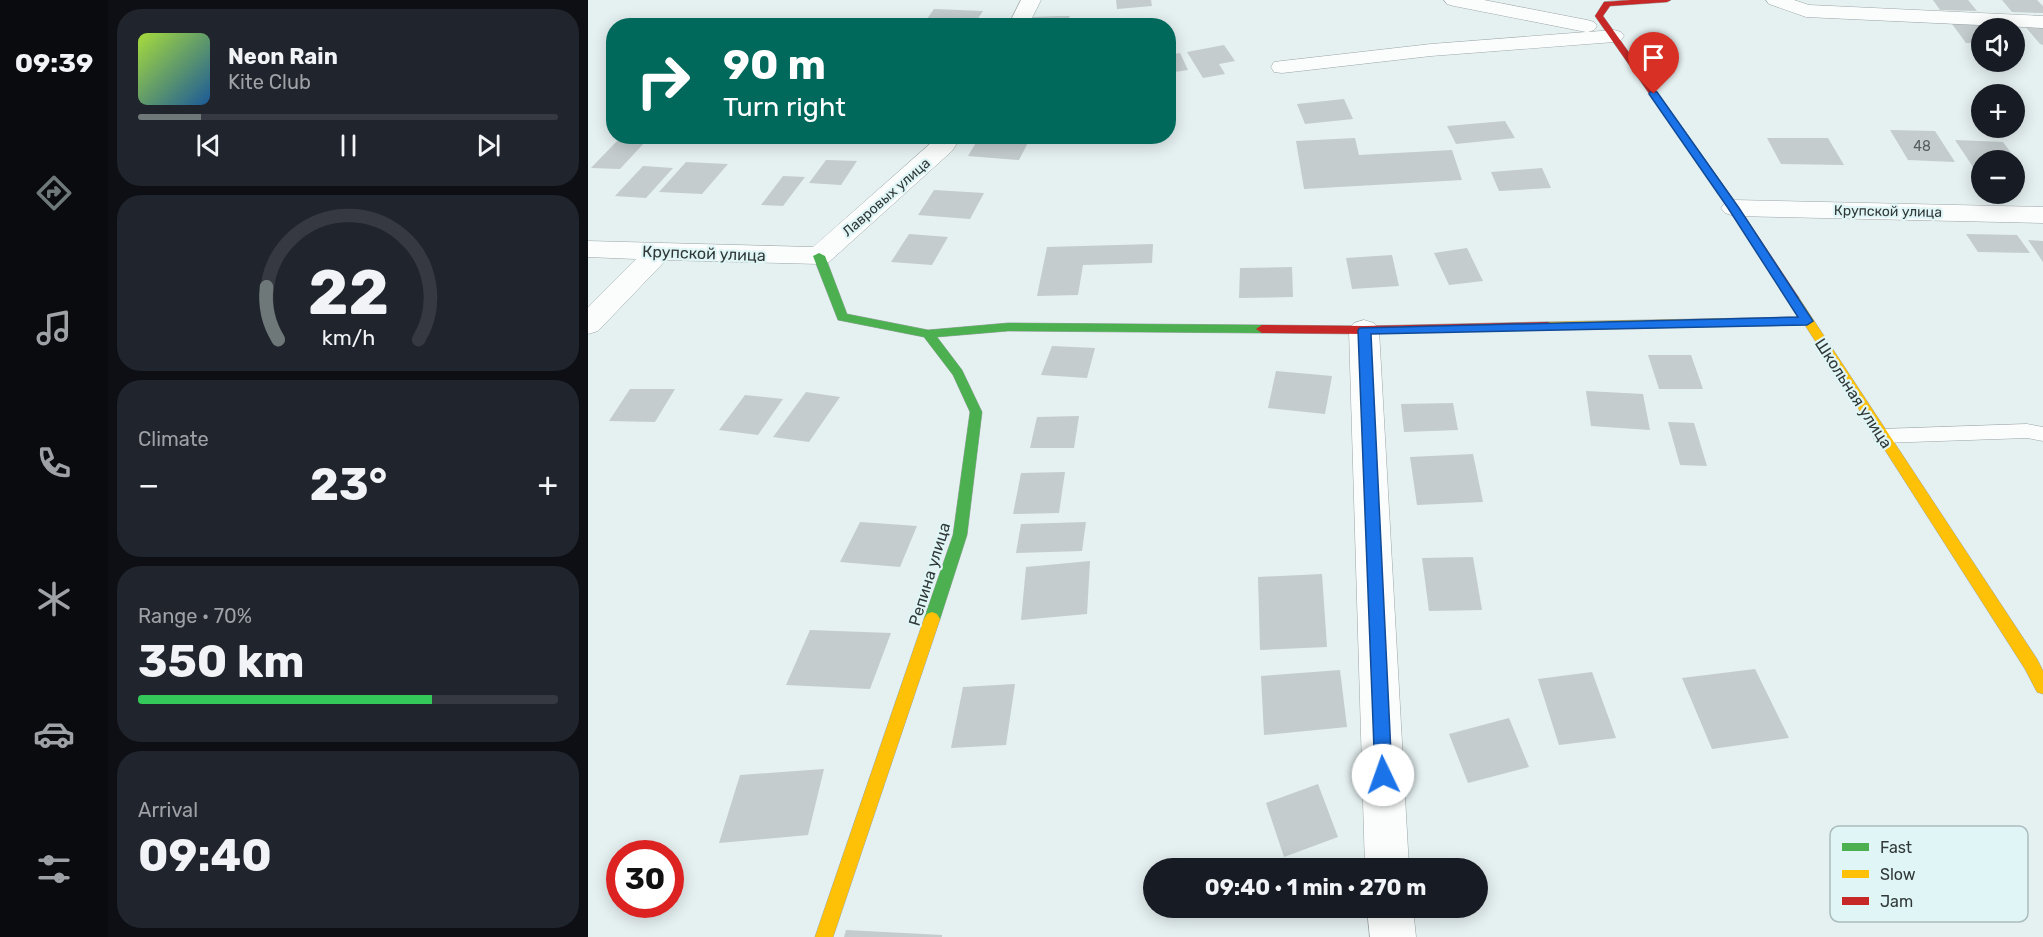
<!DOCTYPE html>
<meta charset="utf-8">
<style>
:root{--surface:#171b24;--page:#20242c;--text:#f1f3f6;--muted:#9ea1a6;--line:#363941;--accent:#6f7879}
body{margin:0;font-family:Rubik,sans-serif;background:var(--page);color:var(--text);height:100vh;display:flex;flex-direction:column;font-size:22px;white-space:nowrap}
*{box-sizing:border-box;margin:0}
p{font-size:20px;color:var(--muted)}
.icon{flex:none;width:33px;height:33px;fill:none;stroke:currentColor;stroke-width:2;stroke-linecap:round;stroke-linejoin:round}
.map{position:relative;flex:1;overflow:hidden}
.side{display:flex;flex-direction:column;gap:9px;padding:9px;background:#0d0f14;width:480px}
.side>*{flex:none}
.hud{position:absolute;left:18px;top:18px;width:570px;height:126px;border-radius:24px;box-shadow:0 3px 15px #0003;background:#00695c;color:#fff;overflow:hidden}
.controls{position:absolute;left:1383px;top:18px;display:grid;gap:12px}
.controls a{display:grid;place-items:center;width:54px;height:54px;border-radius:50%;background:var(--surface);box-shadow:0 3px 15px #0003;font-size:30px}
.speed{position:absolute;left:18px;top:840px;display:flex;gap:12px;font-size:30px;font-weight:700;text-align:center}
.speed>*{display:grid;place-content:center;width:78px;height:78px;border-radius:50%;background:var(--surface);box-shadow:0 3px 15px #0003;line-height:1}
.speed .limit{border:9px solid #d22;background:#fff;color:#111}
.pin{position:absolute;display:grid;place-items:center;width:51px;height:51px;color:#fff;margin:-62px -26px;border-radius:50% 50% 50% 0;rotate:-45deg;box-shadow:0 0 6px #0007}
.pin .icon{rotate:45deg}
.me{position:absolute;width:66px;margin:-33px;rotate:357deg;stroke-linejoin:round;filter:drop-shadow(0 0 4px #0008)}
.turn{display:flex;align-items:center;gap:21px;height:126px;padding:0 18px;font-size:27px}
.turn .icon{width:78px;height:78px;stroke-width:2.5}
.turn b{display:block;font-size:42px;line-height:51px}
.big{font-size:45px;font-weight:700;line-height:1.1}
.side .widget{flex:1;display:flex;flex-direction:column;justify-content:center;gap:9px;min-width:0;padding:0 21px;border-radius:24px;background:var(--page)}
.side .dial{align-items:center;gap:0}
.dial svg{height:156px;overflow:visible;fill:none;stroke:var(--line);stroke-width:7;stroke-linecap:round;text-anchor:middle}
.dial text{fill:var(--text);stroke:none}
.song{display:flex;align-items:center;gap:18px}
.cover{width:72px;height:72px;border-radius:9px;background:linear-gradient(135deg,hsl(80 70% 55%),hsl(210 70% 35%))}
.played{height:6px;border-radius:3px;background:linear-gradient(90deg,var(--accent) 15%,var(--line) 15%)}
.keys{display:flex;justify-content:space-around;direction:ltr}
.heat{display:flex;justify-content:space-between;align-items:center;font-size:33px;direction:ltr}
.charge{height:9px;border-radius:4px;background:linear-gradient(90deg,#34c759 70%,var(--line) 0)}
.trip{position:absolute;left:555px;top:858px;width:345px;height:60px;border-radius:30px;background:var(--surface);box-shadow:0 3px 15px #0003;font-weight:700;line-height:60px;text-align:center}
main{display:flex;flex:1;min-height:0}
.dock{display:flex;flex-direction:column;width:108px;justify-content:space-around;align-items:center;background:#090b0e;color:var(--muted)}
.dock .icon{width:42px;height:42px}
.dock .selected{color:var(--accent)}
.dock b{font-size:27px;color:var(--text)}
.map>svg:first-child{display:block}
</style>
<main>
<nav class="dock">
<b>09:39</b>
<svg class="icon selected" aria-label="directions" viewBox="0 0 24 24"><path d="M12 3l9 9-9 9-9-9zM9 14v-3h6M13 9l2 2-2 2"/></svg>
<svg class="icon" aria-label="music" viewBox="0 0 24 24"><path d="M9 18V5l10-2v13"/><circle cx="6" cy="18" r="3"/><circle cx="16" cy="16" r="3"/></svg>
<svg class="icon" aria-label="phone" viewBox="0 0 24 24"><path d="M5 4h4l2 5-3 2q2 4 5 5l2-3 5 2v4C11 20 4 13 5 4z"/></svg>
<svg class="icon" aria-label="climate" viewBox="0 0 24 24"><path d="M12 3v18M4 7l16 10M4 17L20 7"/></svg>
<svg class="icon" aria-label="car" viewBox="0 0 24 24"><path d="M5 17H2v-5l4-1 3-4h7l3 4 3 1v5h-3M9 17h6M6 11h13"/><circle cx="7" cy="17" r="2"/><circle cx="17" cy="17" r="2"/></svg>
<svg class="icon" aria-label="filters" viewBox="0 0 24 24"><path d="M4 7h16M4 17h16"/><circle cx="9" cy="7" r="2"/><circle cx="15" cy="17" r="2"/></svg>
</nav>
<section class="side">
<div class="widget">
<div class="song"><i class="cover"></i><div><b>Neon Rain</b><p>Kite Club</p></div></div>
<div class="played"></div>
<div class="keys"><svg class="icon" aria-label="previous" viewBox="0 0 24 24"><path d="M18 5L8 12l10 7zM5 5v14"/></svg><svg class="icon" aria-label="pause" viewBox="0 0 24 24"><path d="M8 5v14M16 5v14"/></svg><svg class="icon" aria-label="next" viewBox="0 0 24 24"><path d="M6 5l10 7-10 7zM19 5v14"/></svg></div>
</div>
<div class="widget dial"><svg viewBox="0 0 100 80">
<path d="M14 69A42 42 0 1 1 86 69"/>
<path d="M14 69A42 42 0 0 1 8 42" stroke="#6f7879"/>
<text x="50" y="56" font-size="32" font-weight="700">22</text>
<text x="50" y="72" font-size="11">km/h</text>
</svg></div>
<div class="widget"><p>Climate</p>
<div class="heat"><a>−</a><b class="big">23°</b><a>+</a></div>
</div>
<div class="widget"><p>Range · 70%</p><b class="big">350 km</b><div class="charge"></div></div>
<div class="widget"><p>Arrival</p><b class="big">09:40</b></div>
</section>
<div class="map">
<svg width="1455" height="937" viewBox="0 0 1455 937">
<rect width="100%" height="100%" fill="#e5f0f1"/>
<!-- building -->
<path fill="#c4cccd" d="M528,0H563L564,6L529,9Z
M1345,0H1380L1389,11L1352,10Z
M1414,0H1449L1455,6V13L1424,12Z
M346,9L395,11L385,26H334Z
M471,16H482L478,24L438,23L442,17Z
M1364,24L1398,25L1401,28H1394V43H1378Z
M1436,25L1455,26V45L1452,44Z
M636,45L647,61L631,64L637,74L615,78L599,52Z
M592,53L600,70L580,73V55Z
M756,99L765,119L717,124L709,104Z
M917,121L927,138L868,144L859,126Z
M1302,130L1347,131L1367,162L1320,160Z
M392,136H430L443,137L431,160L380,156Z
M767,138L771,155L864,150L874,180L716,189L708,141Z
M1179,138H1240L1256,165L1193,164Z
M1367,140L1415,142L1435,169H1426V160H1394V168L1385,167Z
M29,141L57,142L32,169L3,168Z
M238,160L269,161L253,185L221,183Z
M98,162L140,164L114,194L71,192Z
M55,166L85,168L58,198L27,196Z
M954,168L963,188L911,191L903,172Z
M195,176L217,177L195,206L173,205Z
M346,190L396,193L382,219L330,215Z
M321,234L360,237L344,265L303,262Z
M1378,234L1429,235L1442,253L1390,252Z
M1440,240L1455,241V262Z
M565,244L564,263L495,265L490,295L449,296L459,247Z
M879,248L895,281L861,285L846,253Z
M804,255L811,286L764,289L758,258Z
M704,267L705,297L651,298L652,268Z
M464,346L507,348L499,378L453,375Z
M1060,355H1103L1115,389H1071Z
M688,371L744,376L737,414L680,408Z
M42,389H87L67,422L21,421Z
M998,391L1055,394L1062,430L1003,426Z
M218,392L252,397L221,442L185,437Z
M157,395L195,399L170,435L131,430Z
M865,403L870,430L816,432L813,404Z
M491,416L486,448H442L449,417Z
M1080,422L1106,423L1119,466L1092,465Z
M885,454L895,502L829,505L822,457Z
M477,472L471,513L425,514L433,473Z
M272,522L329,526L312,567L252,562Z
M498,522L494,551L428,553L433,524Z
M885,557L894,610L841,611L834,558Z
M502,561L499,614L433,620L438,567Z
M734,574L739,647L672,650L670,577Z
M222,630L303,633L282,689L198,685Z
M1167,669L1201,738L1124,749L1094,678Z
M752,670L759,727L676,735L673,676Z
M1004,672L1028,738L971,745L950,679Z
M427,684L418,745L363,748L375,687Z
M921,718L941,767L880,783L861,734Z
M236,769L220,835L131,843L152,775Z
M730,784L750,837L696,857L678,803Z
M258,930L354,935V937H256Z"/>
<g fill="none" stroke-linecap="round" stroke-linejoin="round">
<!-- lane casing -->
<g stroke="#9ca5a6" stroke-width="1">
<path id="lane" d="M1439,424L1455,427V441L1439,438L1294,443L1287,441L1285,436L1287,431L1294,429Z"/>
</g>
<!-- street casing -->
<g stroke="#9ca5a6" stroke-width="1">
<path id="street" d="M433,0H453L440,26H420Z
M856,0H896L999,20L1006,22L1009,26L1006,30L1000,32L1026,30L1033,32L1036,36L1033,40L1026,42L843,56L694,73L686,72L683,67L686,62L694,61L843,44L998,32L866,6L859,4Z
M1178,0H1206L1221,5L1455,16V28L1218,17L1181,4Z
M351,136H374L364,151L241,262L231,264L78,260L10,331L0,334V307L48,259L0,257V241L225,247Z
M1146,200L1455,207V223L1146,216L1137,213L1133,208L1137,203Z
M776,320L786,323L791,330L821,868H777L761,330L766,323Z
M779,908H825L828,937H782Z"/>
</g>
<!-- fast casing -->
<g stroke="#9ca5a6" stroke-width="1">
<path id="fast" d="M231,253L237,256L259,314L340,330L420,323L674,325L680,329L674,333L420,331L349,337L374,370L394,412L379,535L352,619L349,624L344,626L339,624L336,619L365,535L382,412L365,375L336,337L250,320L225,256Z"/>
</g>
<!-- slow casing -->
<g stroke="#9ca5a6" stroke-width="1">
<path id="slow" d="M1205,294L1209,295L1449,659L1455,671V694L1449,692L1437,669L1217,325L959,330L953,326L959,322L1212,317L1199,298Z
M344,612L349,614L352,619L245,937H227L336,619L339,614Z"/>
</g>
<!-- jam casing -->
<g stroke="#9ca5a6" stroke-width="1">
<path id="jam" d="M1043,0H1083L1079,2L1022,6L1015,16L1150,206L1211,298L1209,301H1201L1141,208L1007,16L1016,2Z
M959,322L963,323L965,326L963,329L776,334L674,333L668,329L674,325L776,326Z"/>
</g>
<!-- lane -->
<use href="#lane" fill="#fbfdfd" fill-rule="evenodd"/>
<!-- street -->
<use href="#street" fill="#fbfdfd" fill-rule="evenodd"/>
<!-- fast -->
<use href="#fast" fill="#4caf50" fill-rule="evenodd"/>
<!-- slow -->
<use href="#slow" fill="#ffc107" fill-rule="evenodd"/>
<!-- jam -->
<use href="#jam" fill="#c62828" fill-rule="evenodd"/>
</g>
<!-- route -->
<path fill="#1a73e8" stroke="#114b97" stroke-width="1.5" d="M1062,92H1069L1151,208L1225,321L1219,325L783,334L804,775L802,781L795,783L789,781L787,775L770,330L772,328L1210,317L1140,208L1061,94Z"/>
<g text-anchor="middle" stroke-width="4.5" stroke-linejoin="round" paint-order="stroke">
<!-- number labels -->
<g font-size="14" fill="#555d5d">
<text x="1334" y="151">48</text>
</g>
<!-- far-street labels -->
<g font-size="14" fill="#303838" stroke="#e0f5f6">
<text transform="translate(298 197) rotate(-41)" y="5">Лавровых улица</text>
<text transform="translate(1300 211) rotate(1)" y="5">Крупской улица</text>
</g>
<!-- street labels -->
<g font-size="16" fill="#303838" stroke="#e0f5f6">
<text transform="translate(116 253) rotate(2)" y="6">Крупской улица</text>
<text transform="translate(1266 393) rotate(57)" y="6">Школьная улица</text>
<text transform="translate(341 574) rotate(-73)" y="6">Репина улица</text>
</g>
</g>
<!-- legend -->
<rect x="1242" y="826" width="198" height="96" rx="9" fill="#e0f5f6" stroke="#abbcbd" stroke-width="1.5"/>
<rect x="1254" y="843" width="27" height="8" fill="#4caf50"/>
<rect x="1254" y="870" width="27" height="8" fill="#ffc107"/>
<rect x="1254" y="897" width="27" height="8" fill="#c62828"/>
<g font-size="16" fill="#303838">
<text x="1292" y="853">Fast</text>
<text x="1292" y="880">Slow</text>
<text x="1292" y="907">Jam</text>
</g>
</svg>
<div class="controls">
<a><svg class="icon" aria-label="sound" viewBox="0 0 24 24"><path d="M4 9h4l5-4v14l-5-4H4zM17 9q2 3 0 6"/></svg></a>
<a>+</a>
<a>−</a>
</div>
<div class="speed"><div class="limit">30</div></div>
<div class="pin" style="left:1066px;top:94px;background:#d93025"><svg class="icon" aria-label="arrive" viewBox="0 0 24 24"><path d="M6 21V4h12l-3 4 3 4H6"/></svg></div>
<svg class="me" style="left:795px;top:775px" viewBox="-20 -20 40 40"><circle r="19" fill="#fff"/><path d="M0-13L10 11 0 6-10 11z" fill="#1a73e8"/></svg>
<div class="trip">09:40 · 1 min · 270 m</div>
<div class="hud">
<div class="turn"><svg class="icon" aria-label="right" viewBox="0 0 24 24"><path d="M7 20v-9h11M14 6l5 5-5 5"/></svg><div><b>90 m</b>Turn right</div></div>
</div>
</div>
</main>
